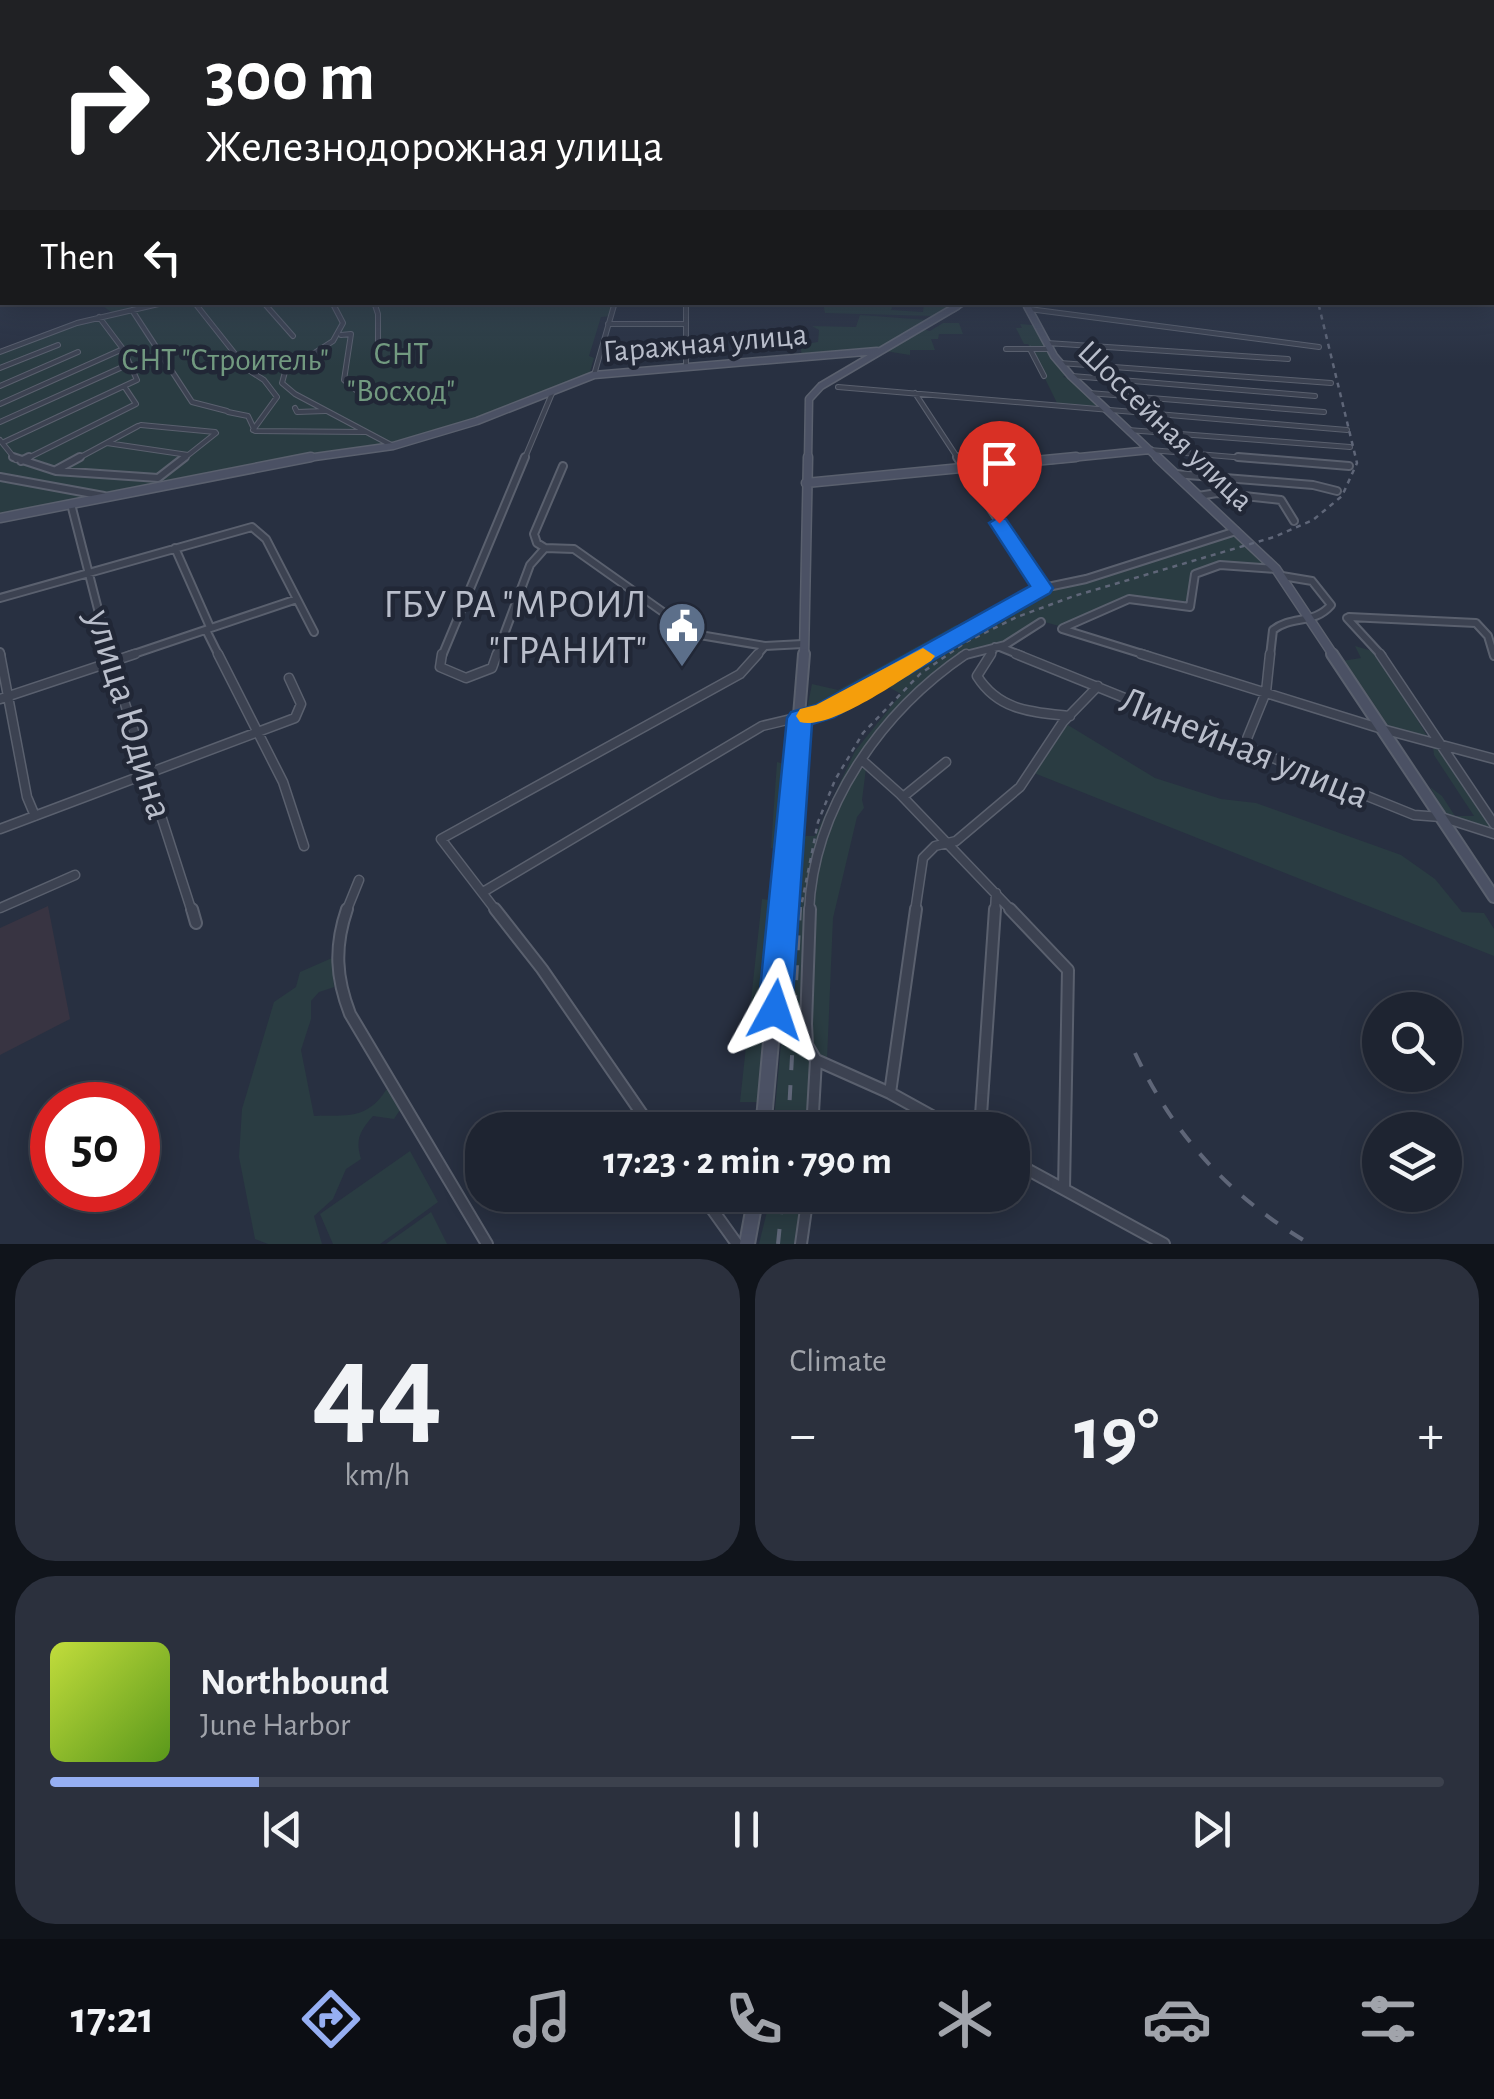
<!DOCTYPE html>
<meta charset="utf-8">
<style>
:root{--surface:#1e2431;--page:#2b303d;--text:#f1f3f6;--muted:#a1a4ab;--line:#3c414d;--accent:#96aff3}
body{margin:0;font-family:"Alegreya Sans",sans-serif;background:var(--page);color:var(--text);height:100vh;display:flex;flex-direction:column;font-size:38px;white-space:nowrap}
*{box-sizing:border-box;margin:0}
p{font-size:32px;color:var(--muted)}
.icon{flex:none;width:55px;height:55px;fill:none;stroke:currentColor;stroke-width:2;stroke-linecap:round;stroke-linejoin:round}
.map{position:relative;height:1244px;overflow:hidden}
.drawer{display:flex;flex-direction:column;gap:15px;padding:15px;background:#10141b;flex:1}
.drawer>*{flex:none}
.guide{position:absolute;left:0px;top:0px;width:1495px;height:305px;box-shadow:0 5px 25px #0003,0 0 0 2px var(--line);background:#202124;color:#fff;overflow:hidden}
.buttons{position:absolute;left:1362px;top:992px;display:grid;gap:20px}
.buttons a{display:grid;place-items:center;width:100px;height:100px;border-radius:50%;background:var(--surface);box-shadow:0 5px 25px #0003,0 0 0 2px var(--line);font-size:50px}
.speed{position:absolute;left:30px;top:1082px;display:flex;gap:20px;font-size:50px;font-weight:700;text-align:center}
.speed>*{display:grid;place-content:center;width:130px;height:130px;border-radius:50%;background:var(--surface);box-shadow:0 5px 25px #0003,0 0 0 2px var(--line);line-height:1}
.speed .limit{border:15px solid #d22;background:#fff;color:#111}
.pin{position:absolute;display:grid;place-items:center;width:85px;height:85px;color:#fff;margin:-102px -42px;border-radius:50% 50% 50% 0;rotate:-45deg;box-shadow:0 0 10px #0007}
.pin .icon{rotate:45deg}
.me{position:absolute;width:110px;margin:-55px;rotate:5deg;stroke-linejoin:round;filter:drop-shadow(0 0 8px #0008)}
.turn{display:flex;align-items:center;gap:35px;height:210px;padding:0 40px;font-size:45px}
.turn .icon{width:130px;height:130px;stroke-width:2.5}
.turn b{display:block;font-size:70px;line-height:85px}
.then{display:flex;align-items:center;height:95px;padding:0 40px;background:#0003;gap:20px;font-size:38px}
.big{font-size:75px;font-weight:700;line-height:1.1}
.drawer .card{flex:1;display:flex;flex-direction:column;justify-content:center;gap:15px;min-width:0;padding:0 35px;border-radius:40px;background:var(--page)}
.drawer .dial{align-items:center;gap:0}
.dial b{font-size:130px;line-height:1}
.song{display:flex;align-items:center;gap:30px}
.cover{width:120px;height:120px;border-radius:15px;background:linear-gradient(135deg,hsl(70 70% 55%),hsl(90 70% 35%))}
.played{height:10px;border-radius:5px;background:linear-gradient(90deg,var(--accent) 15%,var(--line) 15%)}
.keys{display:flex;justify-content:space-around;direction:ltr}
.heat{display:flex;justify-content:space-between;align-items:center;font-size:55px;direction:ltr}
.drawer .tiles{flex:1;display:grid;gap:15px;grid-template-columns:1fr 1fr}
.card:last-child{grid-column:span 2}
.trip{position:absolute;left:465px;top:1112px;width:565px;height:100px;border-radius:40px;background:var(--surface);box-shadow:0 5px 25px #0003,0 0 0 2px var(--line);font-weight:700;line-height:100px;text-align:center}
.tab-bar{display:flex;height:160px;justify-content:space-around;align-items:center;background:#0c0e14;color:var(--muted)}
.tab-bar .icon{width:70px;height:70px}
.tab-bar .on{color:var(--accent)}
.tab-bar b{font-size:45px;color:var(--text)}
.map>svg:first-child{display:block}
</style>
<div class="map">
<svg width="1494" height="1244" viewBox="0 0 1494 1244">
<rect width="100%" height="100%" fill="#283041"/>
<!-- medical -->
<path fill="#383442" d="M48,906L70,1019L0,1055V928Z"/>
<!-- green -->
<path fill="#2a3c42" d="M120,302L138,303L140,307L163,302L614,303L610,316L601,317L589,356L594,358L589,375L528,401L393,446L328,454L0,518V352L59,329L114,314L104,307Z
M823,303H894L891,310L923,312L924,303L952,304L933,316L825,313Z
M860,315L927,320L879,350L802,355L800,345L818,342L819,330L812,326L856,327Z
M943,323H959L963,334H939L938,339H931L935,350H910V355L885,351L923,329L930,331Z
M1020,324L1032,325L1048,347L1044,349L1066,375L1063,377L1070,378L1100,406L1057,403L1028,344H1024L1016,328H1022Z
M1234,534L1266,566L1247,562L1200,568L1193,573L1189,599L1185,601L1121,598L1059,626L1041,621L999,645H985L964,653L910,694L860,755L828,812L818,845L803,1041L812,1073L810,1130H773L800,842L806,836H815L855,751L901,694L885,685L880,688L877,685L1042,591L1077,585Z
M956,625L963,629L819,711L807,709L812,684L838,690Z
M1355,646L1376,652L1429,739L1388,727L1342,661L1361,658Z
M1063,722L1155,778L1221,799L1256,803L1401,855L1435,879L1462,912L1484,913L1494,929V956L1029,771Z
M1433,746L1439,748L1494,831L1445,813L1430,787L1442,796L1455,816H1474L1434,755Z
M777,762L787,765C783,793 786,821 782,851L771,848Z
M866,768L862,800L864,808L857,817L833,918L827,1060L815,1052L809,1036L812,903L820,847L858,769Z
M762,899L777,901L757,1102H740Z
M332,958L334,987L319,992L311,1001V1019L301,1050L314,1116C346,1115 367,1120 386,1090H392L402,1107L394,1119L373,1116C360,1131 355,1139 361,1159L346,1169L333,1199L314,1216L322,1244H268L255,1239L239,1157L242,1109L274,1002L296,987L300,972Z
M410,1151L438,1202L380,1244H333L320,1214Z
M771,1195H805L799,1244H759Z
M431,1212L447,1244H386Z"/>
<g fill="none" stroke-linecap="round" stroke-linejoin="round">
<!-- street-far3 casing -->
<g stroke="#5a606e" stroke-width="6">
<path id="street-far3" d="M194,302L247,369L264,380L277,397L253,430
M263,302L293,336
M332,302L343,323L333,341L285,372L282,383L295,394L393,446
M374,302L378,314V351
M686,302V367
M1029,309L1319,347
M132,310L192,402L227,411
M608,324H686
M341,335L351,334L344,380L363,396
M1047,343L1288,359
M1006,349H1051
M1030,349L1044,376
M0,352L77,323L167,302
M1060,363L1331,383
M0,368L58,345
M594,375L615,302
M1072,376L1315,396
M0,386L78,352
M838,387L1347,430
M915,393L959,460
M1089,393L1324,412
M0,404L123,349
M295,408L297,412L325,411
M228,412L248,416L255,431L365,432
M0,422L127,365
M141,425L215,432
M1128,430L1350,447
M0,440L16,460
M4,442L137,380L123,349L99,317
M107,443L188,455
M1150,450L1269,460
M24,460L136,404L124,386
M75,460L138,426
M182,460L216,433
M524,460L553,391"/>
</g>
<!-- street-far2 casing -->
<g stroke="#5a606e" stroke-width="10">
<path id="street-far2" d="M13,457L56,471L158,478L185,457
M957,457L1043,588
M1238,457L1349,466
M21,461L29,457
M56,470L80,457
M1175,474L1313,485L1337,491
M0,477L104,496
M1198,496L1217,493L1281,500L1294,521
M71,504L110,656
M175,548L210,627
M545,548L537,543L534,534L563,466
M0,598L252,527L266,539L314,632
M1349,617L1476,623L1488,636L1494,656
M1347,618L1382,656
M1063,628L1129,599L1190,607L1195,574L1220,565L1276,569
M1062,629L1149,656
M206,630L219,656
M1000,647L1022,656
M0,652L1,656
M128,656L297,599
M442,656L525,457
M496,656L530,565L545,548L574,549L694,634L765,646L803,644
M756,656L764,647
M922,656L1043,588L1086,579L1236,531
M962,656L1005,645L1041,622
M989,656L995,647
M1270,656L1273,630C1292,615 1314,625 1331,605L1312,581L1282,576"/>
</g>
<!-- street-far1 casing -->
<g stroke="#5a606e" stroke-width="11">
<path id="street-far1" d="M0,654L27,797L35,816
M109,654L192,912
M218,654L283,782L304,846
M442,654L440,667L466,678L492,668L497,654
M991,654L977,676C999,711 1032,712 1070,716
M1016,654L1414,815L1441,817L1494,834
M1141,654L1382,729L1494,759
M1380,654L1494,824
M0,699L135,654
M1244,746L1266,692L1270,654
M863,761L900,794L1013,912
M903,797L946,762
M0,829L295,718L301,704L289,678
M483,892L762,726L825,711L927,654
M0,908L75,875
M346,912L359,880
M497,912L441,839L740,674L758,654
M809,912C813,807 882,711 966,654
M915,912L923,858L935,846L956,841L1020,787L1063,722L1098,686
M995,912L996,893"/>
</g>
<!-- street casing -->
<g stroke="#5a606e" stroke-width="14">
<path id="street" d="M192,909L196,923
M347,909C334,947 336,978 350,1014L487,1244
M495,909L542,969L653,1130
M810,909L806,1024L807,1045L816,1060L812,1130
M1010,909L1068,970L1064,1189
M816,1060L890,1093L957,1130
M890,1093L916,909
M980,1130L995,909
M1012,1161L1164,1244
M702,1195L737,1244
M801,1244L808,1195"/>
</g>
<!-- secondary-far4 casing -->
<g stroke="#5a606e" stroke-width="8">
<path id="secondary-far4" d="M1025,302L1029,309
M953,309L964,302"/>
</g>
<!-- secondary-far3 casing -->
<g stroke="#5a606e" stroke-width="9">
<path id="secondary-far3" d="M1027,306L1054,356L1071,376L1160,460
M293,460L393,446L477,421L594,375L877,351
M808,460L809,399L821,386L957,306
M1050,460L1150,450"/>
</g>
<!-- secondary-far2 casing -->
<g stroke="#5a606e" stroke-width="11">
<path id="secondary-far2" d="M1157,457L1276,569L1334,656
M806,483L1076,457
M0,518L311,457
M804,656L808,457"/>
</g>
<!-- secondary-far1 casing -->
<g stroke="#5a606e" stroke-width="14">
<path id="secondary-far1" d="M1332,654L1494,897
M783,912L804,654"/>
</g>
<!-- secondary casing -->
<g stroke="#5a606e" stroke-width="18">
<path id="secondary" d="M763,1130L783,909
M747,1244L756,1195"/>
</g>
<!-- street-far3 -->
<use href="#street-far3" stroke="#3c4251" stroke-width="4"/>
<!-- street-far2 -->
<use href="#street-far2" stroke="#3c4251" stroke-width="6"/>
<!-- street-far1 -->
<use href="#street-far1" stroke="#3c4251" stroke-width="8"/>
<!-- street -->
<use href="#street" stroke="#3c4251" stroke-width="10"/>
<!-- secondary-far4 -->
<use href="#secondary-far4" stroke="#4b5164" stroke-width="5"/>
<!-- secondary-far3 -->
<use href="#secondary-far3" stroke="#4b5164" stroke-width="6"/>
<!-- secondary-far2 -->
<use href="#secondary-far2" stroke="#4b5164" stroke-width="8"/>
<!-- secondary-far1 -->
<use href="#secondary-far1" stroke="#4b5164" stroke-width="10"/>
<!-- secondary -->
<use href="#secondary" stroke="#4b5164" stroke-width="14"/>
<!-- rail-far1 -->
<path stroke="#5f6678" stroke-width="2.5" stroke-dasharray="5 5" stroke-linecap="butt" d="M800,912L818,822L835,780L863,733L920,674L966,642L1017,617L1074,596L1274,537L1313,520L1342,496L1357,463L1318,302"/>
<!-- rail -->
<path stroke="#5f6678" stroke-width="4" stroke-dasharray="15 15" stroke-linecap="butt" d="M1135,1053C1174,1136 1231,1198 1310,1244
M788,1130L800,909
M778,1244L783,1195"/>
</g>
<!-- sky -->
<linearGradient id="sky" x2="0" y2="1"><stop stop-color="#161a24"/><stop offset="0.52" stop-color="#424e65"/><stop offset="1" stop-color="#424e65" stop-opacity="0"/></linearGradient>
<rect width="1494" height="366" fill="url(#sky)"/>
<!-- route -->
<path fill="#1a73e8" stroke="#114b97" stroke-width="2.5" d="M999,517L1006,519L1053,588L1050,593L834,717L812,724L792,1010L787,1021L775,1025L763,1021L758,1010L787,718L791,712L816,705L1030,586L989,523Z"/>
<!-- slow -->
<path fill="#f59e0b" d="M923,648L935,656L931,661C903,678 830,731 800,722L796,716L800,709L816,705Z"/>
<!-- icons -->
<defs>
<g id="civic-pin" transform="scale(2.5)"><path d="M0 17L-7.5 6A9.5 9.5 0 1 1 7.5 6Z" fill="#5c6f8a" stroke="#212736"/><path d="M-.6-6.5H3V-4.5H.6V-3L4-1V1h2V6H-6V1h2V-1L-.6-3ZM-1.2 2.5V6h2.4V2.5Z" fill="#fff"/></g>
</defs>
<g fill-rule="evenodd">
<use href="#civic-pin" x="682" y="626"/>
</g>
<g text-anchor="middle" stroke-width="9" stroke-linejoin="round" paint-order="stroke">
<!-- far-street labels -->
<g font-size="32" fill="#b9becb" stroke="#212736">
<text transform="translate(705 342) rotate(-5)" y="11">Гаражная улица</text>
<text transform="translate(1166 425) rotate(44)" y="11">Шоссейная улица</text>
</g>
<!-- far-park labels -->
<g font-size="32" fill="#729a80" stroke="#212736">
<text x="401" y="364">СНТ<tspan x="401" dy="37">"Восход"</tspan></text>
<text x="225" y="370">СНТ "Строитель"</text>
</g>
<!-- poi labels -->
<g font-size="40" fill="#b9becb" stroke="#212736" text-anchor="end">
<text x="647" y="617">ГБУ РА "МРОИЛ<tspan x="647" dy="46">"ГРАНИТ"</tspan></text>
</g>
<!-- street labels -->
<g font-size="40" fill="#b9becb" stroke="#212736">
<text transform="translate(131 714) rotate(73)" y="14">улица Юдина</text>
<text transform="translate(1245 746) rotate(22)" y="14">Линейная улица</text>
</g>
</g>
</svg>
<div class="buttons">
<a><svg class="icon" aria-label="search" viewBox="0 0 24 24"><circle cx="10" cy="10" r="6"/><path d="M15 15l6 6"/></svg></a>
<a><svg class="icon" aria-label="layers" viewBox="0 0 24 24"><path d="M12 4l9 5-9 5-9-5zM3 14l9 5 9-5"/></svg></a>
</div>
<div class="speed"><div class="limit">50</div></div>
<div class="pin" style="left:999px;top:523px;background:#d93025"><svg class="icon" aria-label="arrive" viewBox="0 0 24 24"><path d="M6 21V4h12l-3 4 3 4H6"/></svg></div>
<svg class="me" style="left:775px;top:1010px" viewBox="-20 -20 40 40"><path d="M0-17L14 15 0 8-14 15z" fill="#1a73e8" stroke="#fff" stroke-width="4"/></svg>
<div class="trip">17:23 · 2 min · 790 m</div>
<div class="guide">
<div class="turn"><svg class="icon" aria-label="right" viewBox="0 0 24 24"><path d="M7 20v-9h11M14 6l5 5-5 5"/></svg><div><b>300 m</b>Железнодорожная улица</div></div>
<div class="then">Then<svg class="icon" aria-label="left" viewBox="0 0 24 24"><path d="M17 20v-9H6M10 6l-5 5 5 5"/></svg></div>
</div>
</div>
<section class="drawer">
<div class="tiles">
<div class="card dial"><b>44</b><p>km/h</p></div>
<div class="card"><p>Climate</p>
<div class="heat"><a>−</a><b class="big">19°</b><a>+</a></div>
</div>
<div class="card">
<div class="song"><i class="cover"></i><div><b>Northbound</b><p>June Harbor</p></div></div>
<div class="played"></div>
<div class="keys"><svg class="icon" aria-label="previous" viewBox="0 0 24 24"><path d="M18 5L8 12l10 7zM5 5v14"/></svg><svg class="icon" aria-label="pause" viewBox="0 0 24 24"><path d="M8 5v14M16 5v14"/></svg><svg class="icon" aria-label="next" viewBox="0 0 24 24"><path d="M6 5l10 7-10 7zM19 5v14"/></svg></div>
</div>
</div>
</section>
<nav class="tab-bar">
<b>17:21</b>
<svg class="icon on" aria-label="directions" viewBox="0 0 24 24"><path d="M12 3l9 9-9 9-9-9zM9 14v-3h6M13 9l2 2-2 2"/></svg>
<svg class="icon" aria-label="music" viewBox="0 0 24 24"><path d="M9 18V5l10-2v13"/><circle cx="6" cy="18" r="3"/><circle cx="16" cy="16" r="3"/></svg>
<svg class="icon" aria-label="phone" viewBox="0 0 24 24"><path d="M5 4h4l2 5-3 2q2 4 5 5l2-3 5 2v4C11 20 4 13 5 4z"/></svg>
<svg class="icon" aria-label="climate" viewBox="0 0 24 24"><path d="M12 3v18M4 7l16 10M4 17L20 7"/></svg>
<svg class="icon" aria-label="car" viewBox="0 0 24 24"><path d="M5 17H2v-5l4-1 3-4h7l3 4 3 1v5h-3M9 17h6M6 11h13"/><circle cx="7" cy="17" r="2"/><circle cx="17" cy="17" r="2"/></svg>
<svg class="icon" aria-label="filters" viewBox="0 0 24 24"><path d="M4 7h16M4 17h16"/><circle cx="9" cy="7" r="2"/><circle cx="15" cy="17" r="2"/></svg>
</nav>
